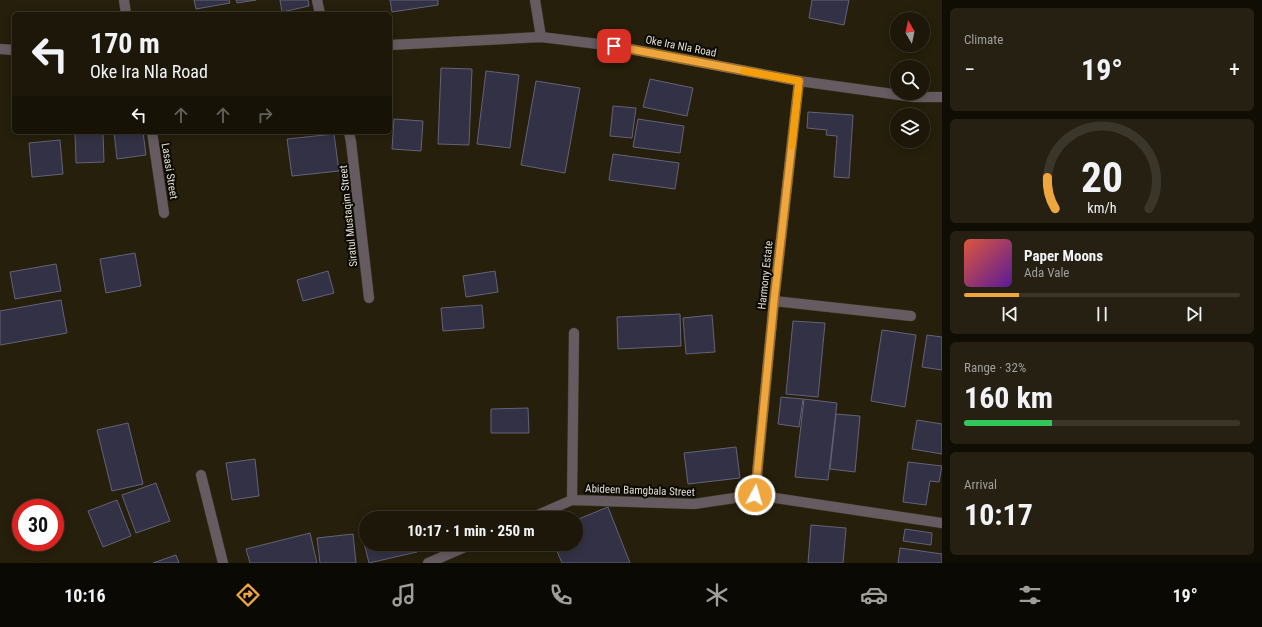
<!DOCTYPE html>
<meta charset="utf-8">
<style>
:root{--surface:#1c1708;--page:#252012;--text:#f1f3f6;--muted:#a09f9c;--line:#3a3629;--accent:#efa73d}
body{margin:0;font-family:"Roboto Condensed",sans-serif;background:var(--page);color:var(--text);height:100vh;display:flex;flex-direction:column;font-size:15px;white-space:nowrap}
*{box-sizing:border-box;margin:0}
p{font-size:13px;color:var(--muted)}
.icon{flex:none;width:22px;height:22px;fill:none;stroke:currentColor;stroke-width:2;stroke-linecap:round;stroke-linejoin:round}
.map{position:relative;flex:1;overflow:hidden}
.details{display:flex;flex-direction:column;gap:8px;padding:8px;background:#0f0d04;width:320px}
.details>*{flex:none}
.top-card{position:absolute;left:12px;top:12px;width:380px;height:122px;border-radius:6px;box-shadow:0 2px 10px #0003,0 0 0 1px var(--line);background:#1c1708;color:var(--text);overflow:hidden}
.needle{width:26px;rotate:351deg}
.fabs{position:absolute;left:890px;top:12px;display:grid;gap:8px}
.fabs a{display:grid;place-items:center;width:40px;height:40px;border-radius:50%;background:var(--surface);box-shadow:0 2px 10px #0003,0 0 0 1px var(--line);font-size:20px}
.speed{position:absolute;left:12px;top:499px;display:flex;gap:8px;font-size:20px;font-weight:700;text-align:center}
.speed>*{display:grid;place-content:center;width:52px;height:52px;border-radius:50%;background:var(--surface);box-shadow:0 2px 10px #0003,0 0 0 1px var(--line);line-height:1}
.speed .limit{border:6px solid #d22;background:#fff;color:#111}
.pin{position:absolute;display:grid;place-items:center;width:34px;height:34px;color:#fff;margin:-17px;border-radius:8px;box-shadow:0 2px 6px #0006}
.me{position:absolute;width:44px;margin:-22px;rotate:6deg;stroke-linejoin:round;filter:drop-shadow(0 0 3px #0008)}
.turn{display:flex;align-items:center;gap:14px;height:84px;padding:0 12px;font-size:18px}
.turn .icon{width:52px;height:52px;stroke-width:2.5}
.turn b{display:block;font-size:28px;line-height:34px}
.lanes{display:flex;align-items:center;height:38px;padding:0 12px;background:#0003;justify-content:center;gap:20px;direction:ltr}
.lanes .off{opacity:.35}
.big{font-size:30px;font-weight:700;line-height:1.1}
.details .card{flex:1;display:flex;flex-direction:column;justify-content:center;gap:6px;min-width:0;padding:0 14px;border-radius:6px;background:var(--page)}
.details .dial{align-items:center;gap:0}
.dial svg{height:104px;overflow:visible;fill:none;stroke:var(--line);stroke-width:7;stroke-linecap:round;text-anchor:middle}
.dial text{fill:var(--text);stroke:none}
.song{display:flex;align-items:center;gap:12px}
.cover{width:48px;height:48px;border-radius:6px;background:linear-gradient(135deg,hsl(10 70% 55%),hsl(270 70% 35%))}
.played{height:4px;border-radius:2px;background:linear-gradient(90deg,var(--accent) 20%,var(--line) 20%)}
.keys{display:flex;justify-content:space-around;direction:ltr}
.heat{display:flex;justify-content:space-between;align-items:center;font-size:22px;direction:ltr}
.charge{height:6px;border-radius:3px;background:linear-gradient(90deg,#34c759 32%,var(--line) 0)}
.trip{position:absolute;left:359px;top:511px;width:224px;height:40px;border-radius:20px;background:var(--surface);box-shadow:0 2px 10px #0003,0 0 0 1px var(--line);font-weight:700;line-height:40px;text-align:center}
.tabs{display:flex;height:64px;justify-content:space-around;align-items:center;background:#0b0903;color:var(--muted)}
.tabs .icon{width:28px;height:28px}
.tabs .on{color:var(--accent)}
.tabs b{font-size:18px;color:var(--text)}
main{display:flex;flex:1;min-height:0}
.map>svg:first-child{display:block}
</style>
<main>
<div class="map">
<svg width="942" height="563" viewBox="0 0 942 563">
<rect width="100%" height="100%" fill="#251f0b"/>
<!-- building -->
<path fill="#333145" stroke="#646278" d="M194,0H229L230,3L196,9Z
M236,0H256L237,3Z
M280,0H308L309,6L282,12Z
M390,0H438V5L392,12Z
M812,0H849L844,25L809,18Z
M441,68L472,69L469,145L438,144Z
M486,71L519,75L510,148L477,144Z
M650,79L693,88L687,116L643,107Z
M536,81L580,88L565,173L521,165Z
M613,106L636,108L632,138L610,136Z
M808,112L853,115L849,178L834,177L837,136L826,135L827,130L807,128Z
M394,119L423,121L421,151L392,149Z
M638,119L684,126L680,153L633,147Z
M75,132H103L104,162L76,163Z
M114,132H143L146,155L117,159Z
M334,134L339,171L292,176L287,139Z
M60,140L63,174L32,177L29,143Z
M613,154L679,163L675,189L609,180Z
M135,253L141,286L106,293L100,259Z
M56,264L61,291L15,299L10,272Z
M328,271L334,293L303,301L297,280Z
M495,271L498,292L466,297L463,276Z
M61,300L67,333L0,345V311Z
M482,305L484,328L443,331L441,308Z
M680,314L681,346L618,349L617,317Z
M712,315L715,352L686,354L683,318Z
M793,321L825,323L818,397L786,394Z
M882,330L916,335L905,407L871,401Z
M927,335L942,337V370L922,367Z
M781,397L803,399L799,427L778,424Z
M804,399L837,403L828,480L795,477Z
M528,408L529,433H491V409Z
M836,414L860,416L855,472L830,469Z
M917,420L942,424V454L912,449Z
M128,423L143,484L112,491L97,430Z
M736,447L740,478L688,484L684,453Z
M255,459L259,496L232,500L226,463Z
M908,462L942,466L939,482L930,481L926,505L903,502Z
M156,483L170,521L136,533L122,495Z
M117,500L131,536L103,547L88,511Z
M608,507L630,563H562L554,544H576V520Z
M811,525L846,528L843,563H808Z
M905,529L932,533L931,545L903,541Z
M366,530V544H415L417,552L369,563L361,531Z
M310,533L317,563H250L246,549Z
M353,534L356,563H320L317,538Z
M900,548L942,554V563H898Z
M176,555L179,563H153Z"/>
<g fill="none" stroke-linecap="round" stroke-linejoin="round">
<!-- minor casing -->
<g stroke="#3f3a27" stroke-width="11">
<path id="minor" d="M124,0L126,14
M317,0L320,14
M535,0L541,37
M152,132L164,213
M349,132L351,142L369,298
M774,301L911,316
M201,475L223,563
M755,495L774,301L799,81
M572,500L574,333
M531,518L572,500L694,504L755,495L942,523
M428,563L472,544"/>
</g>
<!-- tertiary casing -->
<g stroke="#3f3a27" stroke-width="11">
<path id="tertiary" d="M390,45L541,37L614,46L799,81L914,97H942
M0,49L14,50"/>
</g>
<!-- minor -->
<use href="#minor" stroke="#665b60" stroke-width="10"/>
<!-- tertiary -->
<use href="#tertiary" stroke="#665b60" stroke-width="10"/>
</g>
<g fill="none" stroke-linecap="round" stroke-linejoin="round">
<!-- route casing -->
<g stroke="#9b6d28" stroke-width="10">
<path id="route" d="M614,46L799,81L774,301L755,495"/>
</g>
<!-- route -->
<use href="#route" stroke="#efa73d" stroke-width="7"/>
<!-- slow -->
<path stroke="#f59e0b" stroke-width="7" d="M744,71L799,81L792,146"/>
</g>
<g text-anchor="middle" stroke-width="4" stroke-linejoin="round" paint-order="stroke">
<!-- street labels -->
<g font-size="11" fill="#e1ddd1" stroke="#0b0903">
<text transform="translate(681 46) rotate(11)" y="4">Oke Ira Nla Road</text>
<text transform="translate(170 171) rotate(81)" y="4">Lasasi Street</text>
<text transform="translate(348 216) rotate(-96)" y="4">Siratul Mustaqim Street</text>
<text transform="translate(765 275) rotate(-84)" y="4">Harmony Estate</text>
<text transform="translate(640 490) rotate(2)" y="4">Abideen Bamgbala Street</text>
</g>
</g>
</svg>
<div class="fabs">
<a><svg class="needle" viewBox="-14 -14 28 28"><path d="M0-13l5 13h-10z" fill="#e53935"/><path d="M0 13l5-13h-10z" fill="#a09f9c"/></svg></a>
<a><svg class="icon" aria-label="search" viewBox="0 0 24 24"><circle cx="10" cy="10" r="6"/><path d="M15 15l6 6"/></svg></a>
<a><svg class="icon" aria-label="layers" viewBox="0 0 24 24"><path d="M12 4l9 5-9 5-9-5zM3 14l9 5 9-5"/></svg></a>
</div>
<div class="speed"><div class="limit">30</div></div>
<div class="pin" style="left:614px;top:46px;background:#d93025"><svg class="icon" aria-label="arrive" viewBox="0 0 24 24"><path d="M6 21V4h12l-3 4 3 4H6"/></svg></div>
<svg class="me" style="left:755px;top:495px" viewBox="-20 -20 40 40"><circle r="17" fill="#efa73d" stroke="#fff" stroke-width="3"/><path d="M0-11L8 9 0 5-8 9z" fill="#fff"/></svg>
<div class="trip">10:17 · 1 min · 250 m</div>
<div class="top-card">
<div class="turn"><svg class="icon" aria-label="left" viewBox="0 0 24 24"><path d="M17 20v-9H6M10 6l-5 5 5 5"/></svg><div><b>170 m</b>Oke Ira Nla Road</div></div>
<div class="lanes"><svg class="icon" aria-label="left" viewBox="0 0 24 24"><path d="M17 20v-9H6M10 6l-5 5 5 5"/></svg><svg class="icon off" aria-label="ahead" viewBox="0 0 24 24"><path d="M12 20V5M6 11l6-6 6 6"/></svg><svg class="icon off" aria-label="ahead" viewBox="0 0 24 24"><path d="M12 20V5M6 11l6-6 6 6"/></svg><svg class="icon off" aria-label="right" viewBox="0 0 24 24"><path d="M7 20v-9h11M14 6l5 5-5 5"/></svg></div>
</div>
</div>
<section class="details">
<div class="card"><p>Climate</p>
<div class="heat"><a>−</a><b class="big">19°</b><a>+</a></div>
</div>
<div class="card dial"><svg viewBox="0 0 100 80">
<path d="M14 69A42 42 0 1 1 86 69"/>
<path d="M14 69A42 42 0 0 1 8 45" stroke="#efa73d"/>
<text x="50" y="56" font-size="32" font-weight="700">20</text>
<text x="50" y="72" font-size="11">km/h</text>
</svg></div>
<div class="card">
<div class="song"><i class="cover"></i><div><b>Paper Moons</b><p>Ada Vale</p></div></div>
<div class="played"></div>
<div class="keys"><svg class="icon" aria-label="previous" viewBox="0 0 24 24"><path d="M18 5L8 12l10 7zM5 5v14"/></svg><svg class="icon" aria-label="pause" viewBox="0 0 24 24"><path d="M8 5v14M16 5v14"/></svg><svg class="icon" aria-label="next" viewBox="0 0 24 24"><path d="M6 5l10 7-10 7zM19 5v14"/></svg></div>
</div>
<div class="card"><p>Range · 32%</p><b class="big">160 km</b><div class="charge"></div></div>
<div class="card"><p>Arrival</p><b class="big">10:17</b></div>
</section>
</main>
<nav class="tabs">
<b>10:16</b>
<svg class="icon on" aria-label="directions" viewBox="0 0 24 24"><path d="M12 3l9 9-9 9-9-9zM9 14v-3h6M13 9l2 2-2 2"/></svg>
<svg class="icon" aria-label="music" viewBox="0 0 24 24"><path d="M9 18V5l10-2v13"/><circle cx="6" cy="18" r="3"/><circle cx="16" cy="16" r="3"/></svg>
<svg class="icon" aria-label="phone" viewBox="0 0 24 24"><path d="M5 4h4l2 5-3 2q2 4 5 5l2-3 5 2v4C11 20 4 13 5 4z"/></svg>
<svg class="icon" aria-label="climate" viewBox="0 0 24 24"><path d="M12 3v18M4 7l16 10M4 17L20 7"/></svg>
<svg class="icon" aria-label="car" viewBox="0 0 24 24"><path d="M5 17H2v-5l4-1 3-4h7l3 4 3 1v5h-3M9 17h6M6 11h13"/><circle cx="7" cy="17" r="2"/><circle cx="17" cy="17" r="2"/></svg>
<svg class="icon" aria-label="filters" viewBox="0 0 24 24"><path d="M4 7h16M4 17h16"/><circle cx="9" cy="7" r="2"/><circle cx="15" cy="17" r="2"/></svg>
<b>19°</b>
</nav>
